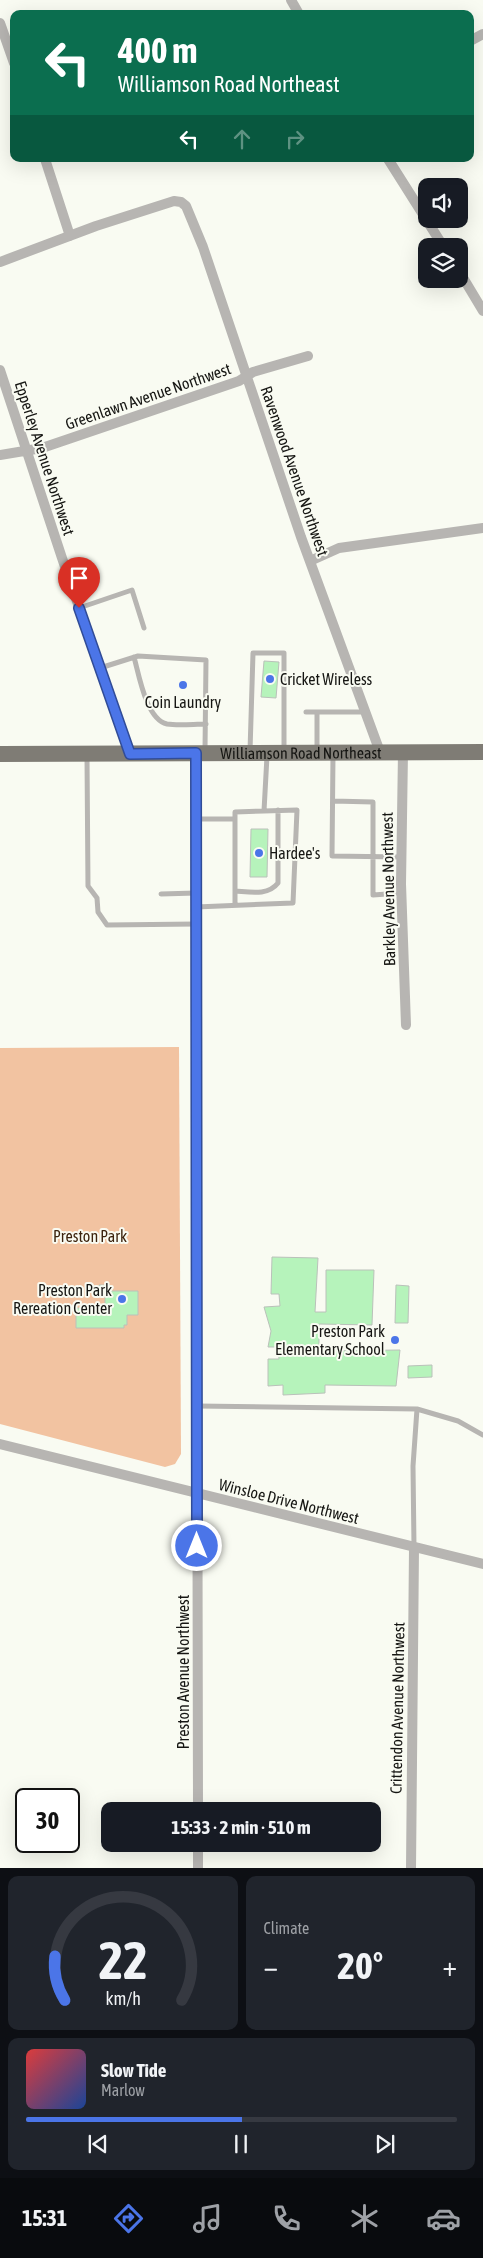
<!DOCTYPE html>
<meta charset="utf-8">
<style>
:root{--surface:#171b24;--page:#20242c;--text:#f1f3f6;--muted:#9ea1a6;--line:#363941;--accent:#4b75e8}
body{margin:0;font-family:"Asap Condensed",sans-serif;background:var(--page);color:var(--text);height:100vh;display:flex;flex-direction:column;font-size:19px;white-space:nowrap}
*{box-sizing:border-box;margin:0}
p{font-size:16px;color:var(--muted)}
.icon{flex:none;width:28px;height:28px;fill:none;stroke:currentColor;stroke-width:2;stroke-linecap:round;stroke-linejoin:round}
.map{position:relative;height:1868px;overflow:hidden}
.sheet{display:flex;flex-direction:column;gap:8px;padding:8px;background:#0d0f14;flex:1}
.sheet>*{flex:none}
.banner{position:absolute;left:10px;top:10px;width:464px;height:152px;border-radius:10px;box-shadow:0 5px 20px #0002;background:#0b6e4f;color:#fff;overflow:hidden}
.tools{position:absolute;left:418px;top:178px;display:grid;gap:10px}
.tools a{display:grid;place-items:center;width:50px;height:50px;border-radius:10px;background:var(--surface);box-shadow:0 5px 20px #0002;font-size:25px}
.speed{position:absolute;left:15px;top:1788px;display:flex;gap:10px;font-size:25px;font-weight:700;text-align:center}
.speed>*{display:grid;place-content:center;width:65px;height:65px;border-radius:50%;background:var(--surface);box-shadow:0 5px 20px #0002;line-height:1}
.speed .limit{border:2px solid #111;border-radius:8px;background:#fff;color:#111}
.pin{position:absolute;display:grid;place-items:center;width:42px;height:42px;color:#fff;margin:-51px -21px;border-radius:50% 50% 50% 0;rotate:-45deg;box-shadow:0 0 5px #0007}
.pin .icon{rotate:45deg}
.me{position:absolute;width:55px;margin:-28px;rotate:0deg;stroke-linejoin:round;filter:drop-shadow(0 0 4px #0008)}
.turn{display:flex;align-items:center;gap:18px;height:105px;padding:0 25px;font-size:22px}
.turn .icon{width:65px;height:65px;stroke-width:2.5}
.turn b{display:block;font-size:35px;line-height:42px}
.lanes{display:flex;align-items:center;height:48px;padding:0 25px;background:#0003;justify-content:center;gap:25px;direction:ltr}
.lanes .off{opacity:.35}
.big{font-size:38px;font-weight:700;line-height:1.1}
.sheet .widget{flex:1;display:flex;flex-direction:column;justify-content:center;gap:8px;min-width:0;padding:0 18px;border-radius:10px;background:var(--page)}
.sheet .dial{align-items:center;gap:0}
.dial svg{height:130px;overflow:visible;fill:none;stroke:var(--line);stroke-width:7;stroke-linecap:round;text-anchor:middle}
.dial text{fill:var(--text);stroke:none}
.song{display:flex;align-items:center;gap:15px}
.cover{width:60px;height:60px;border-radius:8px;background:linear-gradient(135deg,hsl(0 70% 55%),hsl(220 70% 35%))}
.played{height:5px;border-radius:2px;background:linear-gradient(90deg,var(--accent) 50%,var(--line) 50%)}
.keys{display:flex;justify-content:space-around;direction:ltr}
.heat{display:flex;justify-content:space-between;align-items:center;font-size:28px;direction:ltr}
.sheet .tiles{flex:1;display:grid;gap:8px;grid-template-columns:1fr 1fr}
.widget:last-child{grid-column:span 2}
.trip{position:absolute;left:101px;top:1802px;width:280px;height:50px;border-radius:10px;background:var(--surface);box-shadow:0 5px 20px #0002;font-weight:700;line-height:50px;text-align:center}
.tabs{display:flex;height:80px;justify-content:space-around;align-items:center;background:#090b0e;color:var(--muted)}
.tabs .icon{width:35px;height:35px}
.tabs .selected{color:var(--accent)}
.tabs b{font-size:22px;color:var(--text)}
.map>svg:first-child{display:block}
</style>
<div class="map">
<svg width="483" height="1868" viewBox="0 0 483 1868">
<rect width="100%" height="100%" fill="#f9fbf2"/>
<!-- green -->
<path fill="#f2c3a1" d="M179,1047L181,1454L175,1464L165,1467L0,1424V1048Z"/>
<!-- building -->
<path fill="#b6f3bb" stroke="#bac1ba" d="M264,661L279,662L276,698L261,697Z
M251,829H268L267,877H250Z
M272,1257L318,1258L315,1312H326V1270H374L372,1325L319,1324V1351L400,1350L396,1386L325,1385V1393L283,1395V1385L268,1386V1359H279L278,1347H268L271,1331L264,1307L280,1306L279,1294H271Z
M99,1285H110V1291H138V1315H127V1325H124V1328H76V1308H105V1291H99Z
M396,1285L409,1286L408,1323H395Z
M432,1365V1377L408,1378V1366Z"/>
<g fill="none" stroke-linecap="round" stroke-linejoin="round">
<!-- lane -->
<path stroke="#b7b5b2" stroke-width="5" d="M79,608L132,590L144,628
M134,657C139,675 146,719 167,724C179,726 194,724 206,724
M100,668L138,656L206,660L205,750
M306,712H317
M317,749V712H364
M250,751L253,653H284V750
M333,755L332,856L401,857
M87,757L88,886L97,898L98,912L107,925L196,924
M333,801L373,802V895L401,893
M196,819H235
M235,891C250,892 268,896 278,883V810
M161,894L196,893
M235,905V812L264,811
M196,907L293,903L297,810L264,811L267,756
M197,1406L417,1409L458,1421L483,1435
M414,1546L413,1466L417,1409"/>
<!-- street -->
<path stroke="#b7b5b2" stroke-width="10" d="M291,0L299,14
M0,23L14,63
M470,41L483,34
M45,159L70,236
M388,159L443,246
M0,262L96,226L174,201L181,202L186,206L203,247L301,537L380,752
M459,271L483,311
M0,370L62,558L130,754
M0,455L42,448L239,381L253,372L308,356
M310,561L339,548L483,528
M403,752L401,884L406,1025
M196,753L198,1811
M0,1444L483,1564
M198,1844V1868
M411,1868L414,1548"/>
<!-- primary -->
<path stroke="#7f7c75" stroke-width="16" id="s1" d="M0,754L483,752"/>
</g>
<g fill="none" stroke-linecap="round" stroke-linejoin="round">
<!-- route casing -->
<g stroke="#314c97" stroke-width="12">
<path id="route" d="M79,608L130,754L196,753L197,1546"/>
</g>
<!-- route -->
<use href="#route" stroke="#4b75e8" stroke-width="9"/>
</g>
<!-- markers -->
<g fill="#4b75e8" stroke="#f9fbf2" stroke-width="2">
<circle cx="270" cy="679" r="5"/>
<circle cx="183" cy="685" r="5"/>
<circle cx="259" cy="853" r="5"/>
<circle cx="122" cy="1299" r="5"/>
<circle cx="395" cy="1340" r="5"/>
</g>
<g text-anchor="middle" stroke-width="4" stroke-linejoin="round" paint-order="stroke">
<!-- street labels -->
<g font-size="16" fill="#161613" stroke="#f9fbf2">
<text transform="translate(148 396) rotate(-19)" y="6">Greenlawn Avenue Northwest</text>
<text transform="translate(45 458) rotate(72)" y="6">Epperley Avenue Northwest</text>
<text transform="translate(295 471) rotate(71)" y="6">Ravenwood Avenue Northwest</text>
<text dy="6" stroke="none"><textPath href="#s1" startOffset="301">Williamson Road Northeast</textPath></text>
<text transform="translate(388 889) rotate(-91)" y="6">Barkley Avenue Northwest</text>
<text transform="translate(289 1501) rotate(14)" y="6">Winsloe Drive Northwest</text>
<text transform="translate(183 1672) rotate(-90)" y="6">Preston Avenue Northwest</text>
<text transform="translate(397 1708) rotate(-89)" y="6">Crittendon Avenue Northwest</text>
</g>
<!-- poi labels -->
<g font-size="16" fill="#161613" stroke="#f9fbf2" text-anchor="start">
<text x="280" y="685">Cricket Wireless</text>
<text x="183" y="708" text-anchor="middle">Coin Laundry</text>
<text x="269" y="859">Hardee's</text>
<text x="112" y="1296" text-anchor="end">Preston Park<tspan x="112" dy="18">Rereation Center</tspan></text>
<text x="385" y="1337" text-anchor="end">Preston Park<tspan x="385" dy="18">Elementary School</tspan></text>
</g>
<!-- park labels -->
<g font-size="16" fill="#3c230e" stroke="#f9fbf2">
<text x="90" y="1242">Preston Park</text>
</g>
</g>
</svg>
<div class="tools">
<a><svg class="icon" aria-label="sound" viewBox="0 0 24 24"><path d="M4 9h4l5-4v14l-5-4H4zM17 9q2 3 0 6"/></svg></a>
<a><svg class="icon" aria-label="layers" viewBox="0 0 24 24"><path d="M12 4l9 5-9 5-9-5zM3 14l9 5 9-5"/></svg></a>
</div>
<div class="speed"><div class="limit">30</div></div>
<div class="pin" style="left:79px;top:608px;background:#d93025"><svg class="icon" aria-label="arrive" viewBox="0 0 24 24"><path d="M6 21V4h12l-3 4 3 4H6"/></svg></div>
<svg class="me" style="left:197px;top:1546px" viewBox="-20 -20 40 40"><circle r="17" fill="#4b75e8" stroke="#fff" stroke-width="3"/><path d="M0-11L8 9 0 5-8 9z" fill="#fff"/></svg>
<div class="trip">15:33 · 2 min · 510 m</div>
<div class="banner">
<div class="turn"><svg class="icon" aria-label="left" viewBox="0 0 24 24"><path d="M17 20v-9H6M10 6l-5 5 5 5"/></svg><div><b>400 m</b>Williamson Road Northeast</div></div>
<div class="lanes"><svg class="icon" aria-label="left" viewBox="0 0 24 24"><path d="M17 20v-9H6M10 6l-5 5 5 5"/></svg><svg class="icon off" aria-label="ahead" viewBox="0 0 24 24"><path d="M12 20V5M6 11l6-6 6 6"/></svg><svg class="icon off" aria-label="right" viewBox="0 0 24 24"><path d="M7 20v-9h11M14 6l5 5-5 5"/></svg></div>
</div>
</div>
<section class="sheet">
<div class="tiles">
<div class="widget dial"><svg viewBox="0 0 100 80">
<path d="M14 69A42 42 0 1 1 86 69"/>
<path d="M14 69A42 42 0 0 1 8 42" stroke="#4b75e8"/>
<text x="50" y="56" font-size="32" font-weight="700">22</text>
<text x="50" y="72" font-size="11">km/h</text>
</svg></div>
<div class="widget"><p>Climate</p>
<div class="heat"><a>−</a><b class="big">20°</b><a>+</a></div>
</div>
<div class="widget">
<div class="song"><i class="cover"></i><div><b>Slow Tide</b><p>Marlow</p></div></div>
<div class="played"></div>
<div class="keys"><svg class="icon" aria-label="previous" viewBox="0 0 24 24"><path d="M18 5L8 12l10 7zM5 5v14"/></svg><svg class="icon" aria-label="pause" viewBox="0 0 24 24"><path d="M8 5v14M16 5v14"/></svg><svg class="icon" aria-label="next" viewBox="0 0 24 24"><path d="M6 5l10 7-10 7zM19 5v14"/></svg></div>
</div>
</div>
</section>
<nav class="tabs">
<b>15:31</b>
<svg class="icon selected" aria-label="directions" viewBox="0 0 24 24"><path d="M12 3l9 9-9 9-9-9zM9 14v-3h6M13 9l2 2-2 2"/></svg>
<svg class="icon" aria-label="music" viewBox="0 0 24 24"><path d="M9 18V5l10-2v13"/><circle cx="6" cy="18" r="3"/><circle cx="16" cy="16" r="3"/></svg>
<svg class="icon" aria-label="phone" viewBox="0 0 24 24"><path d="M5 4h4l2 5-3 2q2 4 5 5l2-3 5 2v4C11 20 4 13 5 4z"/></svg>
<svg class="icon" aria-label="climate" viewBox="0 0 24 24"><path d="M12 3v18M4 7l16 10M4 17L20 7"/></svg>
<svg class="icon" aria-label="car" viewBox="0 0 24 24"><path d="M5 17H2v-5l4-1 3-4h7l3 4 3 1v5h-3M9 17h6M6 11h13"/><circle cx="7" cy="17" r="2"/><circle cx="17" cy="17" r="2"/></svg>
</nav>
